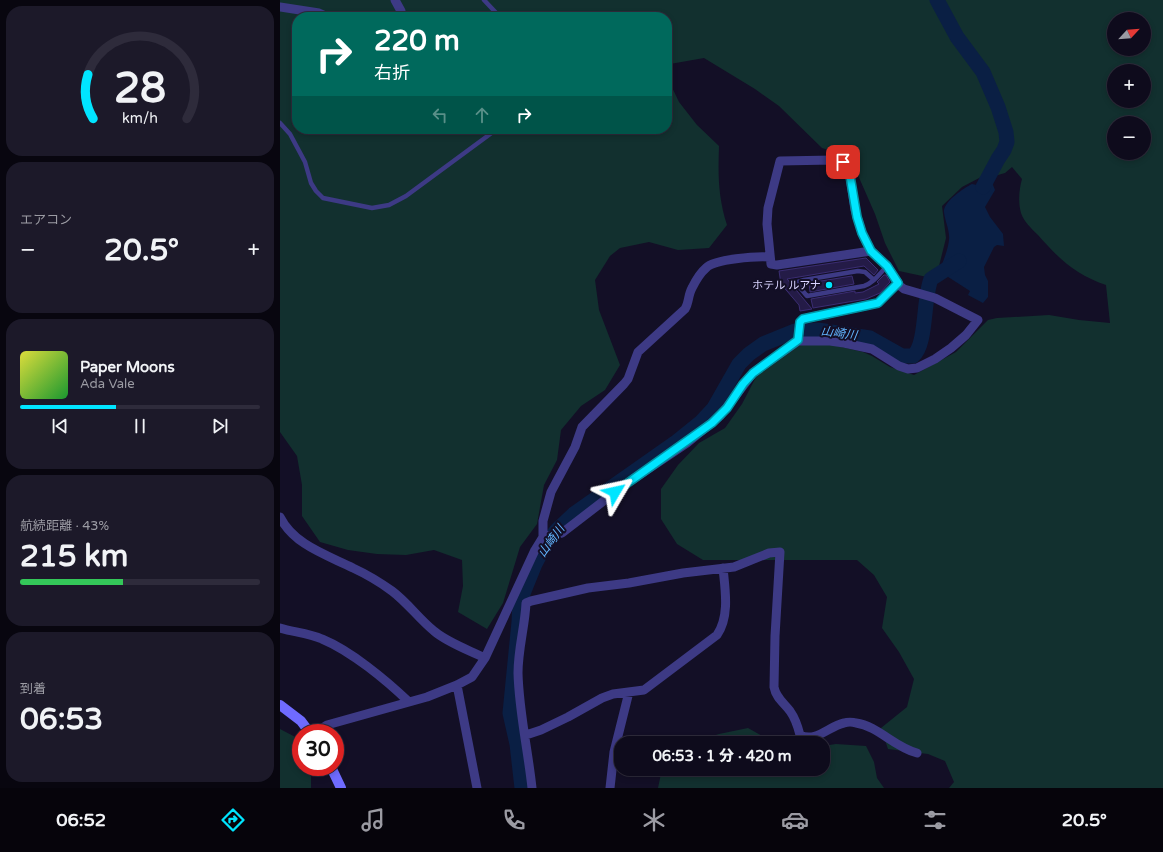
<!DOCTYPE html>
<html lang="ja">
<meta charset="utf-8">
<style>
:root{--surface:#0e0b1c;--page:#1c1929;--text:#f1f3f6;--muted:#9b9ba3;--line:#2e2b3b;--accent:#00e5ff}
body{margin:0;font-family:"Varela Round","Noto Sans JP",sans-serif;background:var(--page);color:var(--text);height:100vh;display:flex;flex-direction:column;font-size:15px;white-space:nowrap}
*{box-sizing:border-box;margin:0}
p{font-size:13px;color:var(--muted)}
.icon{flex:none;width:22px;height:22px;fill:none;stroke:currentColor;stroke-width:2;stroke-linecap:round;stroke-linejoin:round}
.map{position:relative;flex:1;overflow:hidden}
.panel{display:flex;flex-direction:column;gap:6px;padding:6px;background:#08060f;width:280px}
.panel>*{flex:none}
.hud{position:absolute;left:12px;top:12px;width:380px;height:122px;border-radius:16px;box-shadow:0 2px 6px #0003,0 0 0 1px var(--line);background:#00695c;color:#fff;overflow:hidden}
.needle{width:26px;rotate:64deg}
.tools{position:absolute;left:827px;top:12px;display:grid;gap:8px}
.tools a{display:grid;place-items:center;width:44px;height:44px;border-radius:50%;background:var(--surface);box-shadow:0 2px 6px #0003,0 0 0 1px var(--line);font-size:20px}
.speed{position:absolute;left:12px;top:724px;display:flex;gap:8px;font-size:20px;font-weight:700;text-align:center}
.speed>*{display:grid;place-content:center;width:52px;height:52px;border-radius:50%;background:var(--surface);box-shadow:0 2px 6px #0003,0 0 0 1px var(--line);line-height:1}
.speed .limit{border:6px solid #d22;background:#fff;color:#111}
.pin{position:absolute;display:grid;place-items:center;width:34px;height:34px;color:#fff;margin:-17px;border-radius:8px;box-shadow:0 2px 6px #0006}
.me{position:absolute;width:44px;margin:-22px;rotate:54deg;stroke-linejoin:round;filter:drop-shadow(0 0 3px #0008)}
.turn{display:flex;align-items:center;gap:14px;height:84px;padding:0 16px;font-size:18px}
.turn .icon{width:52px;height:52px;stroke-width:2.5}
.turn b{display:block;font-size:28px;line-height:34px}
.lanes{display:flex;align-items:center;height:38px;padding:0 16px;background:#0003;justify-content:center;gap:20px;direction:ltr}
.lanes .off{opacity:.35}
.big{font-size:30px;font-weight:800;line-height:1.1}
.panel .widget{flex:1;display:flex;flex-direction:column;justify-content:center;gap:6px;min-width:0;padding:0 14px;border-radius:16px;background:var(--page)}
.panel .dial{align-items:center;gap:0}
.dial svg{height:104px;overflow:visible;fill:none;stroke:var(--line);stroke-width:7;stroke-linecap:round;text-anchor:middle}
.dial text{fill:var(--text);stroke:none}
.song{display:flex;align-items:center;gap:12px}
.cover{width:48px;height:48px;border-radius:6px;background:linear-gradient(135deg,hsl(60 70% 55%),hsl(130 70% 35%))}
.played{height:4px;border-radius:2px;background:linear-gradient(90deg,var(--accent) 40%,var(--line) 40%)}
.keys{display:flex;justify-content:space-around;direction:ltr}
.heat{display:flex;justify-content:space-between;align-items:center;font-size:22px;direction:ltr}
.charge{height:6px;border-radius:3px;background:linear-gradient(90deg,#34c759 43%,var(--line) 0)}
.trip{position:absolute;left:334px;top:736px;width:216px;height:40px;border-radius:16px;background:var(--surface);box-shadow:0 2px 6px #0003,0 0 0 1px var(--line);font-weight:800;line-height:40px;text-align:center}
.tab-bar{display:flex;height:64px;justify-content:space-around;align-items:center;background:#06040b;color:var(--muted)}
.tab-bar .icon{width:28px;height:28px}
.tab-bar .active{color:var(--accent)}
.tab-bar b{font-size:18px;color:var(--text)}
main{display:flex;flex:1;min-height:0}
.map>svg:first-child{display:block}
</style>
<main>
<section class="panel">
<div class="widget dial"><svg viewBox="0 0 100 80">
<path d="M14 69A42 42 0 1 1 86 69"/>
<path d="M14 69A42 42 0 0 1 10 35" stroke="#00e5ff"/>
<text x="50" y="56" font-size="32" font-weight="700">28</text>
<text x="50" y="72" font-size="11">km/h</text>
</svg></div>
<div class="widget"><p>エアコン</p>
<div class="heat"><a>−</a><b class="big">20.5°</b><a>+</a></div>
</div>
<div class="widget">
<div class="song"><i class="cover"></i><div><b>Paper Moons</b><p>Ada Vale</p></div></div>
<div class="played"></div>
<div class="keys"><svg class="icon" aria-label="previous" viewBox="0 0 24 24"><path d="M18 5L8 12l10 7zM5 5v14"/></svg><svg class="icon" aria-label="pause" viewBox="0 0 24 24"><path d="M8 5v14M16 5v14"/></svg><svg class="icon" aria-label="next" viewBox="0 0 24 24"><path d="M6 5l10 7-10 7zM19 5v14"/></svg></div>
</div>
<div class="widget"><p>航続距離 · 43%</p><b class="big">215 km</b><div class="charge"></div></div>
<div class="widget"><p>到着</p><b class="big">06:53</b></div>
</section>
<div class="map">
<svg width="883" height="788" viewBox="0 0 883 788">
<rect width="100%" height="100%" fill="#130f26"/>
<!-- green -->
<path fill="#12302f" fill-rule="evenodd" d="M0,0H883V788H669L674,782L665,761L648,754L608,749L601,728L627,707L634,679L619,652L602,628L607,597L594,575L577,560H423L397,544L381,519V489L398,465L419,443L445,428L462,404L476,377L518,345H553L583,352L592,356L610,367L634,375L676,352L708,320L717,318L769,315L799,320L830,323L826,285C796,275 779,259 758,235C751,228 744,222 741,213C738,202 739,190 742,179L732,167L725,173L718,175L711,168H708L703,176L682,187L662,206L666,238L658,270L647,277L619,271L605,243L595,214L570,157L542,148L499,106L475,89L424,58L390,64L387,72V17H17V129H387V77L399,102L417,125L439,146C438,175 438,197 447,225L429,248L398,250L369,242L340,248L330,256L315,280L319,310L340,365L325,390L301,406L281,430L277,460L264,485L257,524L240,547L223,603L207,629L178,612L183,586L182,560L154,550L126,555L97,554L68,550L40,542L22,516V485L17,456L0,432ZM834,19H864V49H834ZM834,71H864V101H834ZM834,123H864V153H834Z
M468,728L495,743H411L439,734Z
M0,729L21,740V767H31V788H0Z
M556,744L586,746L594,762L597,778L604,788H378L382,769H543V746Z"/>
<!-- water -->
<path fill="#0a1f44" d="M711,168L714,171L713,185L715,190L705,207L710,217L723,234L724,246L717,245L714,247L704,267L705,275L708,281V297L703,303L688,295L690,291L662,273L660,270C663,261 668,250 669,240C670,230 665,222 664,212C663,202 684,188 692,184L697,185L700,184L706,171Z"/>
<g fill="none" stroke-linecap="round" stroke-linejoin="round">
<!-- river -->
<path stroke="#0a1f44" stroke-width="15" d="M657,0L677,37L703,72L718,107L726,132L727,142L724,150L718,159L703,187
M242,788L237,744L230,713L239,622L240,601L255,564L266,543L277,530L294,514L395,443L421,422L434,408L459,364L469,354L483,344L515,331L538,330L590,338L622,356H633C647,345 643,298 651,279L679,261"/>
</g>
<!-- building -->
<path fill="#241b47" stroke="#3b2d73" d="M586,258L598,270L594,275L584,266L507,279L532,309L520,311L519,305L501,284L499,271Z
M604,275H606L610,282L600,293L586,299L533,308L531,299L575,291V293L583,292L599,284L597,282Z
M572,276L574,284L530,292L529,283Z"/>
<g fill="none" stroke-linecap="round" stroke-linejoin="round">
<!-- service -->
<path stroke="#3d3a85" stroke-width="4.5" d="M204,0L220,17
M0,123L10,134L25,162L31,183L36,191L43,198L92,208L109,205L126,196L217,129
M594,280L585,272L578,271L524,280L518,282L517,284L527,296L584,286C594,283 600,273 607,266"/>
<!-- minor -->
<path stroke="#3d3a85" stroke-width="9" d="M115,0L121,11L122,17
M0,7L39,13L48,17
M518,341L520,322L523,319L598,303L618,283
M0,517C14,545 47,555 73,568C86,574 101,583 112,591C128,603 139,619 154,631C168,643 189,650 205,658
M263,537V521L271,492L295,447L302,427L344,384L348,379L358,352L405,309C409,303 408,295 412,288C415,282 420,273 426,268C434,259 477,256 490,257
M0,628C13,632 29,633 42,639C71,651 106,680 129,702
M177,685L197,788
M35,733L47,725L147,697L177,685L192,677L205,658L255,550L263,537L282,533L343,486L407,443L440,416L473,373L518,341H550L564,343L592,349L619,366L628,369L637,368L655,359L671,348L686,335L698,320L655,298L624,289L620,286L607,266L591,251L582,233L575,210L569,170L566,164L553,160L500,161L488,208L487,224L491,264L497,265L591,251
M246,735L261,730L288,717L322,698L333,694L364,690L437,635C450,616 445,589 443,568
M252,788C248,750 239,712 238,673C238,649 245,626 246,603L251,601L308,588L349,583L403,573L454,567L489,553L500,552L495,636L494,687C496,698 504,703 510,711C515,718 518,727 520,735C536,743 549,726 564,723C567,722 573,722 576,723C598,726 614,747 637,753
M330,788L334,752L349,692"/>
<!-- secondary -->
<path stroke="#6f6bff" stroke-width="10" d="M0,705L21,721L30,733
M51,767L61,788"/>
</g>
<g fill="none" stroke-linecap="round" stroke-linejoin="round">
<!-- route casing -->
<g stroke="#0095a6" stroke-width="10">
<path id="route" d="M335,492L432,423L447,408L463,384L473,373L518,340L520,322L523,319L598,303L618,283L607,266L591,251L582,233L577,217L569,170L568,166L563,162"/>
</g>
<!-- route -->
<use href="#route" stroke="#00e5ff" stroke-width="7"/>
</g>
<!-- markers -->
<circle fill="#00e5ff" stroke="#130f26" stroke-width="1.5" cx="549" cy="285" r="4"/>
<g text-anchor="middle" stroke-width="4" stroke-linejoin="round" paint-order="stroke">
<!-- poi labels -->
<g font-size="11" fill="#d9d4ff" stroke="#130f26" text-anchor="end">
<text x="541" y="289">ホテル ルアナ</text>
</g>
<!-- water labels -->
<g font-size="12" font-style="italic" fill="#62b6ff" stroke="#130f26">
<text transform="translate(559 333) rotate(8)" y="4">山崎川</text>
<text transform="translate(271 541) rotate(-54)" y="4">山崎川</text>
</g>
</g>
</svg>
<div class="tools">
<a><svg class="needle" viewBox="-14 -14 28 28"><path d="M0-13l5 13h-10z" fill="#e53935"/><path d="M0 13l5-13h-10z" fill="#9b9ba3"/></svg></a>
<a>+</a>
<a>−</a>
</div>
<div class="speed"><div class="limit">30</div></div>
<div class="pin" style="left:563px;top:162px;background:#d93025"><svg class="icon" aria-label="arrive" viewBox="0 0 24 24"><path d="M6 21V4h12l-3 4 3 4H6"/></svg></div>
<svg class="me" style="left:335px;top:492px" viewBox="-20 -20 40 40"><path d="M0-17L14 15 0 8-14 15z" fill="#00e5ff" stroke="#fff" stroke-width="4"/></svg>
<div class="trip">06:53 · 1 分 · 420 m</div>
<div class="hud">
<div class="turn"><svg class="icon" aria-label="right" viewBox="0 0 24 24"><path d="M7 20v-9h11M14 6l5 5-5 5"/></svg><div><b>220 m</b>右折</div></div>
<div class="lanes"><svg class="icon off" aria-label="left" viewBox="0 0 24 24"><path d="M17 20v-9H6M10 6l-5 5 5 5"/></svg><svg class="icon off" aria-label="ahead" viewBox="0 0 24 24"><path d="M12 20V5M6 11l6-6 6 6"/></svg><svg class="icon" aria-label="right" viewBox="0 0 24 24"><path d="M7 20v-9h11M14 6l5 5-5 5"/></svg></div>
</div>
</div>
</main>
<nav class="tab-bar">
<b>06:52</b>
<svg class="icon active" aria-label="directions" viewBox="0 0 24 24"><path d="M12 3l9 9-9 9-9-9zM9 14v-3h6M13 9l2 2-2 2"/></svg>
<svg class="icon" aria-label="music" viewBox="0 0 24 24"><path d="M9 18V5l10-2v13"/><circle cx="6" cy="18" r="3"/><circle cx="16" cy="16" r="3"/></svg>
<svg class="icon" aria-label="phone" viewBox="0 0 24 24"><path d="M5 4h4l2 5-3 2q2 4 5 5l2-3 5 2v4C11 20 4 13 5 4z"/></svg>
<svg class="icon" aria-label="climate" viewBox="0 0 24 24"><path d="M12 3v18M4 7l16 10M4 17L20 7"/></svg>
<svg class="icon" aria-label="car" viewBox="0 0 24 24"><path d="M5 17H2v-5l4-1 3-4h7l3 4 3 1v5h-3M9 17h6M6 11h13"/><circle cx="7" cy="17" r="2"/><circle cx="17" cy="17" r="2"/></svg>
<svg class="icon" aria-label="filters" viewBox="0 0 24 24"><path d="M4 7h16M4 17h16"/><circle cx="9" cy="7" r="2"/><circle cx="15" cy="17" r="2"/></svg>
<b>20.5°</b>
</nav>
